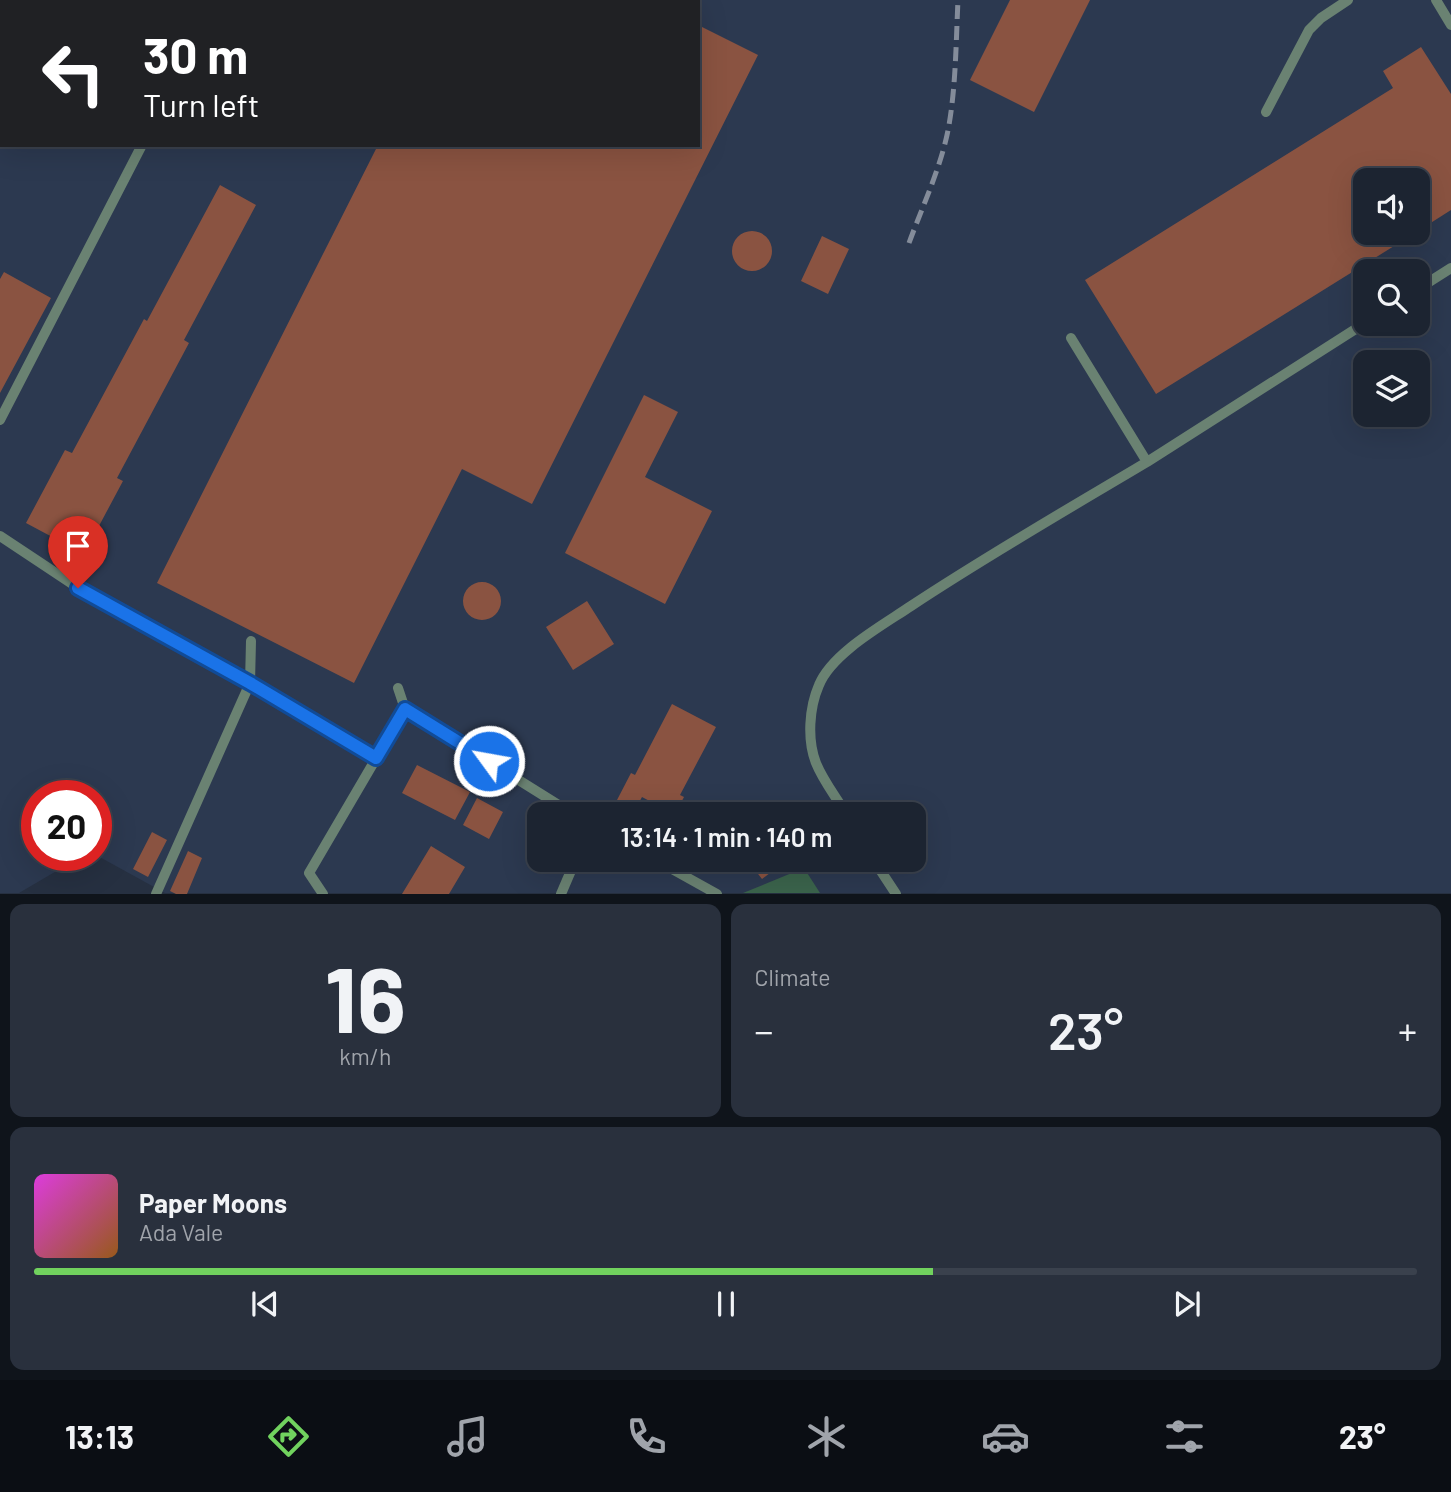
<!DOCTYPE html>
<meta charset="utf-8">
<style>
:root{--surface:#1c2431;--page:#29303d;--text:#f1f3f6;--muted:#a0a4ab;--line:#3a414d;--accent:#71d25e}
body{margin:0;font-family:Barlow,sans-serif;background:var(--page);color:var(--text);height:100vh;display:flex;flex-direction:column;font-size:26px;white-space:nowrap}
*{box-sizing:border-box;margin:0}
p{font-size:23px;color:var(--muted)}
.icon{flex:none;width:38px;height:38px;fill:none;stroke:currentColor;stroke-width:2;stroke-linecap:round;stroke-linejoin:round}
.map{position:relative;height:894px;overflow:hidden}
.panel{display:flex;flex-direction:column;gap:10px;padding:10px;background:#0f141b;flex:1}
.panel>*{flex:none}
.hud{position:absolute;left:0px;top:0px;width:700px;height:147px;box-shadow:0 7px 28px #0002,0 0 0 2px var(--line);background:#202124;color:#fff;overflow:hidden}
.tools{position:absolute;left:1353px;top:168px;display:grid;gap:14px}
.tools a{display:grid;place-items:center;width:77px;height:77px;border-radius:14px;background:var(--surface);box-shadow:0 7px 28px #0002,0 0 0 2px var(--line);font-size:35px}
.speed{position:absolute;left:21px;top:780px;display:flex;gap:14px;font-size:35px;font-weight:700;text-align:center}
.speed>*{display:grid;place-content:center;width:91px;height:91px;border-radius:50%;background:var(--surface);box-shadow:0 7px 28px #0002,0 0 0 2px var(--line);line-height:1}
.speed .limit{border:10px solid #d22;background:#fff;color:#111}
.pin{position:absolute;display:grid;place-items:center;width:60px;height:60px;color:#fff;margin:-72px -30px;border-radius:50% 50% 50% 0;rotate:-45deg;box-shadow:0 0 7px #0007}
.pin .icon{rotate:45deg}
.me{position:absolute;width:77px;margin:-38px;rotate:302deg;stroke-linejoin:round;filter:drop-shadow(0 0 5px #0008)}
.turn{display:flex;align-items:center;gap:24px;height:147px;padding:0 28px;font-size:32px}
.turn .icon{width:91px;height:91px;stroke-width:2.5}
.turn b{display:block;font-size:49px;line-height:60px}
.big{font-size:52px;font-weight:600;line-height:1.1}
.panel .widget{flex:1;display:flex;flex-direction:column;justify-content:center;gap:10px;min-width:0;padding:0 24px;border-radius:14px;background:var(--page)}
.panel .dial{align-items:center;gap:0}
.dial b{font-size:91px;line-height:1}
.song{display:flex;align-items:center;gap:21px}
.cover{width:84px;height:84px;border-radius:10px;background:linear-gradient(135deg,hsl(300 70% 55%),hsl(30 70% 35%))}
.played{height:7px;border-radius:4px;background:linear-gradient(90deg,var(--accent) 65%,var(--line) 65%)}
.keys{display:flex;justify-content:space-around;direction:ltr}
.heat{display:flex;justify-content:space-between;align-items:center;font-size:38px;direction:ltr}
.panel .tiles{flex:1;display:grid;gap:10px;grid-template-columns:1fr 1fr}
.widget:last-child{grid-column:span 2}
.trip{position:absolute;left:527px;top:802px;width:399px;height:70px;border-radius:14px;background:var(--surface);box-shadow:0 7px 28px #0002,0 0 0 2px var(--line);font-weight:600;line-height:70px;text-align:center}
.tab-bar{display:flex;height:112px;justify-content:space-around;align-items:center;background:#0b0e14;color:var(--muted)}
.tab-bar .icon{width:49px;height:49px}
.tab-bar .active{color:var(--accent)}
.tab-bar b{font-size:32px;color:var(--text)}
.map>svg:first-child{display:block}
</style>
<div class="map">
<svg width="1451" height="894" viewBox="0 0 1451 894">
<rect width="100%" height="100%" fill="#263041"/>
<!-- built -->
<path fill="#2c3950" fill-rule="evenodd" d="M0,0H1451V893H165L96,855V796H37V856H82L19,893H0ZM2,2H698V145H2ZM1365,180H1418V233H1365ZM1365,271H1418V324H1365ZM1365,362H1418V415H1365ZM539,814H914V859H539Z"/>
<!-- green -->
<path fill="#3b644c" d="M804,868L820,893H743Z"/>
<!-- building -->
<path fill="#8a5341" d="M1010,0H1090L1034,112L970,80Z
M698,25L758,55L532,504L462,469L354,683L157,583L378,145H698Z
M1421,47L1451,94V210L1418,231V180H1365V233H1415L1156,394L1085,280L1393,88L1383,71Z
M220,185L256,205L184,340L189,343L117,478L123,481L84,554L26,523L65,450L72,453L144,319L147,321Z
M732 251a20 20 0 1 1 40 0a20 20 0 1 1-40 0Z
M822,236L849,249L828,294L801,281Z
M4,272L51,298L0,393V279Z
M644,395L678,412L645,477L712,511L665,604L565,553Z
M463 601a19 19 0 1 1 38 0a19 19 0 1 1-38 0Z
M587,601L614,644L573,670L546,627Z
M672,704L716,727L680,795L684,797L675,814H655L659,806L642,797L635,810L617,800L631,773L635,775Z
M417,765L470,792L455,820L402,793Z
M477,798L503,812L489,839L463,825Z
M152,832L167,840L148,877L133,869Z
M431,846L465,867L449,894H402Z
M188,851L202,858L187,894H176L170,891Z
M750,859H778L782,864L762,879L748,861Z"/>
<g fill="none" stroke-linecap="round" stroke-linejoin="round">
<!-- service -->
<path stroke="#6a8272" stroke-width="10" d="M1436,0L1451,25
M216,2L217,0
M1266,112L1309,30L1321,18L1348,0
M1418,289L1451,268
M1071,338L1147,462L1365,323
M0,420L142,145
M0,536L98,601L250,683L376,758
M398,688L405,709L573,814
M846,814C837,798 823,781 816,763C807,740 809,708 819,685C832,653 883,625 911,606C988,555 1068,509 1147,462
M654,859L717,894
M873,859L896,894
M156,894L250,683L251,641
M323,894L309,873L405,709
M561,894L576,859"/>
<!-- rail -->
<path stroke="#848c9a" stroke-width="5" stroke-dasharray="14 7" stroke-linecap="butt" d="M909,243C923,205 942,165 949,125C956,84 956,41 958,0"/>
</g>
<g fill="none" stroke-linecap="round" stroke-linejoin="round">
<!-- route casing -->
<g stroke="#114b97" stroke-width="18">
<path id="route" d="M78,588L250,683L376,758L405,709L489,761"/>
</g>
<!-- route -->
<use href="#route" stroke="#1a73e8" stroke-width="12"/>
</g>
</svg>
<div class="tools">
<a><svg class="icon" aria-label="sound" viewBox="0 0 24 24"><path d="M4 9h4l5-4v14l-5-4H4zM17 9q2 3 0 6"/></svg></a>
<a><svg class="icon" aria-label="search" viewBox="0 0 24 24"><circle cx="10" cy="10" r="6"/><path d="M15 15l6 6"/></svg></a>
<a><svg class="icon" aria-label="layers" viewBox="0 0 24 24"><path d="M12 4l9 5-9 5-9-5zM3 14l9 5 9-5"/></svg></a>
</div>
<div class="speed"><div class="limit">20</div></div>
<div class="pin" style="left:78px;top:588px;background:#d93025"><svg class="icon" aria-label="arrive" viewBox="0 0 24 24"><path d="M6 21V4h12l-3 4 3 4H6"/></svg></div>
<svg class="me" style="left:489px;top:761px" viewBox="-20 -20 40 40"><circle r="17" fill="#1a73e8" stroke="#fff" stroke-width="3"/><path d="M0-11L8 9 0 5-8 9z" fill="#fff"/></svg>
<div class="trip">13:14 · 1 min · 140 m</div>
<div class="hud">
<div class="turn"><svg class="icon" aria-label="left" viewBox="0 0 24 24"><path d="M17 20v-9H6M10 6l-5 5 5 5"/></svg><div><b>30 m</b>Turn left</div></div>
</div>
</div>
<section class="panel">
<div class="tiles">
<div class="widget dial"><b>16</b><p>km/h</p></div>
<div class="widget"><p>Climate</p>
<div class="heat"><a>−</a><b class="big">23°</b><a>+</a></div>
</div>
<div class="widget">
<div class="song"><i class="cover"></i><div><b>Paper Moons</b><p>Ada Vale</p></div></div>
<div class="played"></div>
<div class="keys"><svg class="icon" aria-label="previous" viewBox="0 0 24 24"><path d="M18 5L8 12l10 7zM5 5v14"/></svg><svg class="icon" aria-label="pause" viewBox="0 0 24 24"><path d="M8 5v14M16 5v14"/></svg><svg class="icon" aria-label="next" viewBox="0 0 24 24"><path d="M6 5l10 7-10 7zM19 5v14"/></svg></div>
</div>
</div>
</section>
<nav class="tab-bar">
<b>13:13</b>
<svg class="icon active" aria-label="directions" viewBox="0 0 24 24"><path d="M12 3l9 9-9 9-9-9zM9 14v-3h6M13 9l2 2-2 2"/></svg>
<svg class="icon" aria-label="music" viewBox="0 0 24 24"><path d="M9 18V5l10-2v13"/><circle cx="6" cy="18" r="3"/><circle cx="16" cy="16" r="3"/></svg>
<svg class="icon" aria-label="phone" viewBox="0 0 24 24"><path d="M5 4h4l2 5-3 2q2 4 5 5l2-3 5 2v4C11 20 4 13 5 4z"/></svg>
<svg class="icon" aria-label="climate" viewBox="0 0 24 24"><path d="M12 3v18M4 7l16 10M4 17L20 7"/></svg>
<svg class="icon" aria-label="car" viewBox="0 0 24 24"><path d="M5 17H2v-5l4-1 3-4h7l3 4 3 1v5h-3M9 17h6M6 11h13"/><circle cx="7" cy="17" r="2"/><circle cx="17" cy="17" r="2"/></svg>
<svg class="icon" aria-label="filters" viewBox="0 0 24 24"><path d="M4 7h16M4 17h16"/><circle cx="9" cy="7" r="2"/><circle cx="15" cy="17" r="2"/></svg>
<b>23°</b>
</nav>
